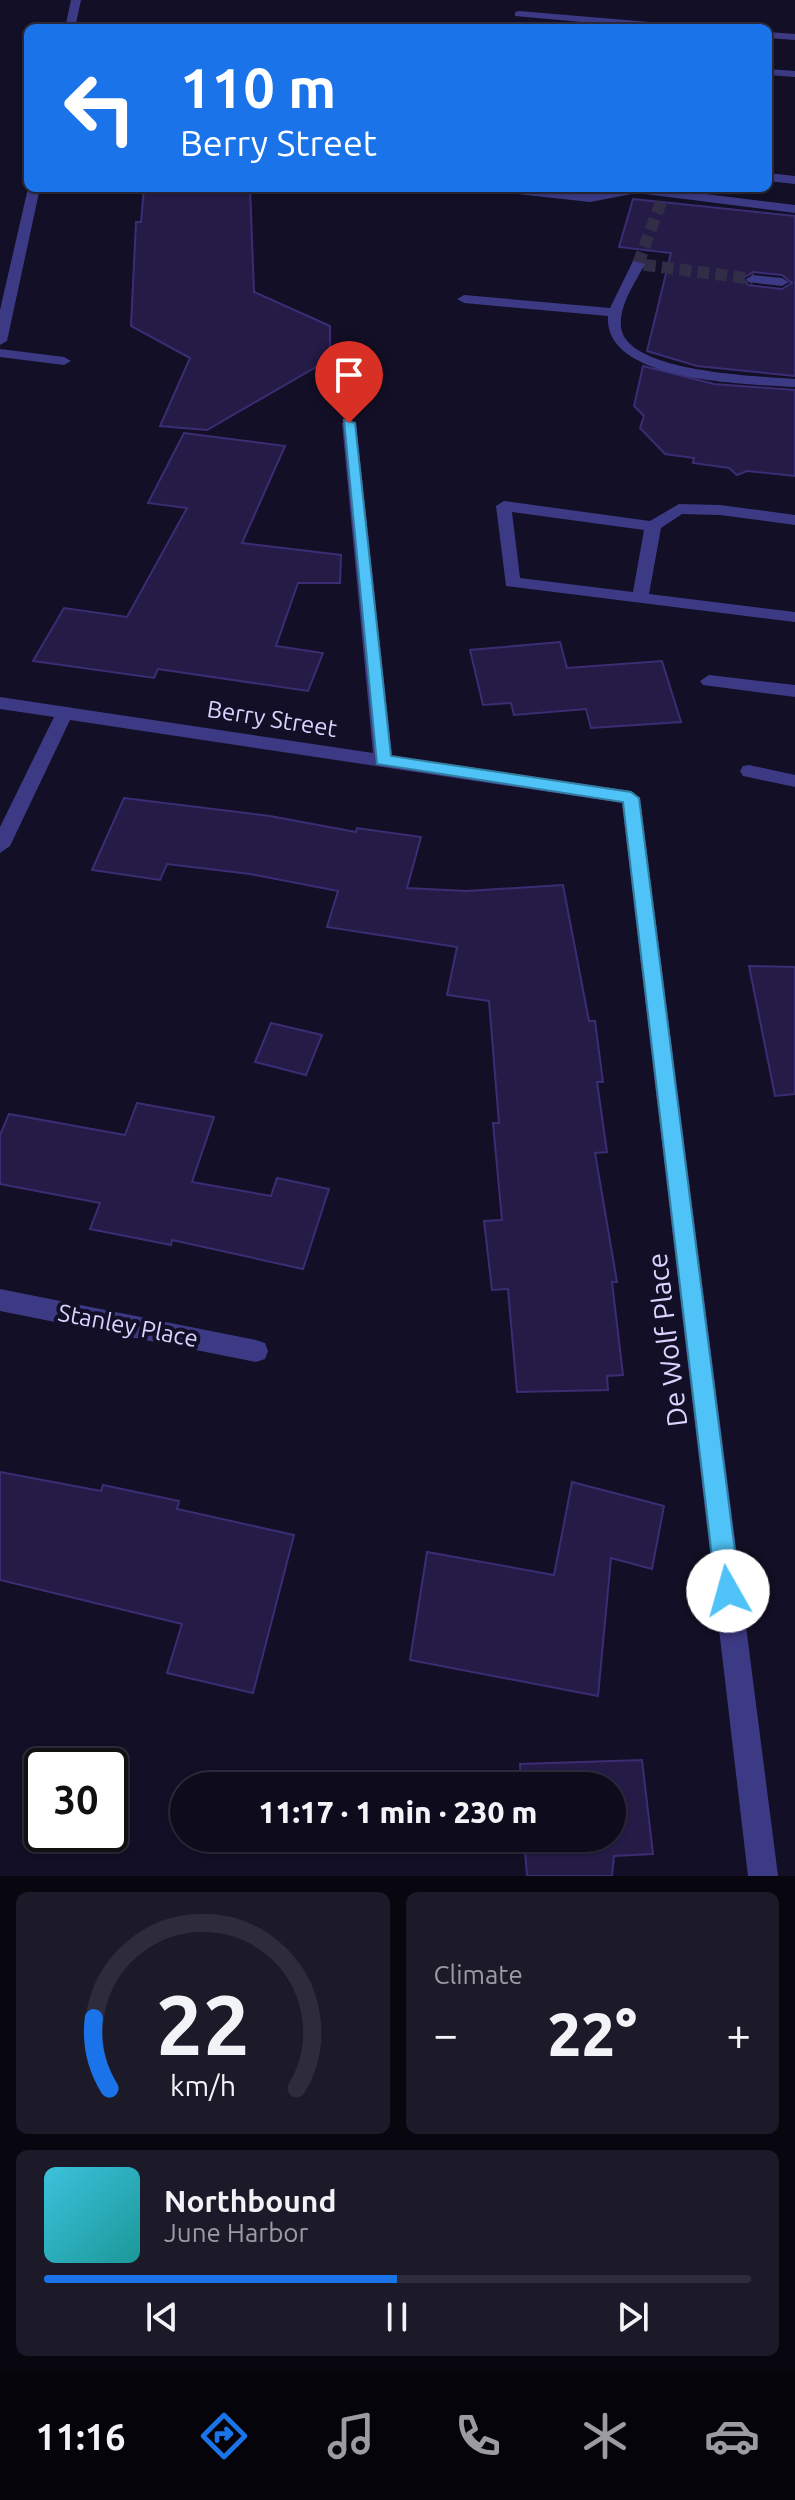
<!DOCTYPE html>
<meta charset="utf-8">
<style>
:root{--surface:#0e0b1c;--page:#1c1929;--text:#f1f3f6;--muted:#9b9ba3;--line:#2e2b3b;--accent:#1a73e8}
body{margin:0;font-family:Ubuntu,sans-serif;background:var(--page);color:var(--text);height:100vh;display:flex;flex-direction:column;font-size:30px;white-space:nowrap}
*{box-sizing:border-box;margin:0}
p{font-size:26px;color:var(--muted)}
.icon{flex:none;width:44px;height:44px;fill:none;stroke:currentColor;stroke-width:2;stroke-linecap:round;stroke-linejoin:round}
.map{position:relative;height:1876px;overflow:hidden}
.details{display:flex;flex-direction:column;gap:16px;padding:16px;background:#08060f;flex:1}
.details>*{flex:none}
.top-card{position:absolute;left:24px;top:24px;width:748px;height:168px;border-radius:12px;box-shadow:0 2px 6px #0004,0 0 0 2px var(--line);background:#1a73e8;color:#fff;overflow:hidden}
.speed{position:absolute;left:24px;top:1748px;display:flex;gap:16px;font-size:40px;font-weight:700;text-align:center}
.speed>*{display:grid;place-content:center;width:104px;height:104px;border-radius:50%;background:var(--surface);box-shadow:0 2px 6px #0004,0 0 0 2px var(--line);line-height:1}
.speed .limit{border:4px solid #111;border-radius:12px;background:#fff;color:#111}
.pin{position:absolute;display:grid;place-items:center;width:68px;height:68px;color:#fff;margin:-82px -34px;border-radius:50% 50% 50% 0;rotate:-45deg;box-shadow:0 0 8px #0007}
.pin .icon{rotate:45deg}
.me{position:absolute;width:88px;margin:-44px;rotate:353deg;stroke-linejoin:round;filter:drop-shadow(0 0 6px #0008)}
.turn{display:flex;align-items:center;gap:28px;height:168px;padding:0 24px;font-size:36px}
.turn .icon{width:104px;height:104px;stroke-width:2.5}
.turn b{display:block;font-size:56px;line-height:68px}
.big{font-size:60px;font-weight:800;line-height:1.1}
.details .tile{flex:1;display:flex;flex-direction:column;justify-content:center;gap:12px;min-width:0;padding:0 28px;border-radius:12px;background:var(--page)}
.details .dial{align-items:center;gap:0}
.dial svg{height:208px;overflow:visible;fill:none;stroke:var(--line);stroke-width:7;stroke-linecap:round;text-anchor:middle}
.dial text{fill:var(--text);stroke:none}
.song{display:flex;align-items:center;gap:24px}
.cover{width:96px;height:96px;border-radius:12px;background:linear-gradient(135deg,hsl(190 70% 55%),hsl(180 70% 35%))}
.played{height:8px;border-radius:4px;background:linear-gradient(90deg,var(--accent) 50%,var(--line) 50%)}
.keys{display:flex;justify-content:space-around;direction:ltr}
.heat{display:flex;justify-content:space-between;align-items:center;font-size:44px;direction:ltr}
.details .tiles{flex:1;display:grid;gap:16px;grid-template-columns:1fr 1fr}
.tile:last-child{grid-column:span 2}
.trip{position:absolute;left:170px;top:1772px;width:456px;height:80px;border-radius:40px;background:var(--surface);box-shadow:0 2px 6px #0004,0 0 0 2px var(--line);font-weight:800;line-height:80px;text-align:center}
.tabs{display:flex;height:128px;justify-content:space-around;align-items:center;background:#06040b;color:var(--muted)}
.tabs .icon{width:56px;height:56px}
.tabs .selected{color:var(--accent)}
.tabs b{font-size:36px;color:var(--text)}
.map>svg:first-child{display:block}
</style>
<div class="map">
<svg width="795" height="1876" viewBox="0 0 795 1876">
<rect width="100%" height="100%" fill="#130f26"/>
<!-- building -->
<path fill="#241b47" stroke="#3b2d73" stroke-width="2" fill-rule="evenodd" d="M144,188H250L254,292L330,326V359L207,430L160,426L190,358L131,326L136,222H141Z
M633,199L795,216V376L697,366L647,351L671,253L619,247ZM753,272L782,275L792,283L782,289L748,285L743,278Z
M643,366L714,384L795,390V476L747,471L737,475L729,468L693,463L694,458L665,454L640,428L644,416L634,406Z
M184,433L285,446L242,543L341,555L340,583H298L276,646L323,653L308,691L158,669L154,678L33,661L64,608L127,617L187,508L148,503Z
M560,642L567,668L662,661L681,722L591,728L586,709L514,715L511,703L483,705L470,650Z
M124,798L270,816L356,832L357,828L421,837L407,888L466,891L563,885L589,1021H595L603,1082H597L607,1152L595,1153L617,1282H612L623,1375L607,1376L608,1390L517,1392L508,1289L492,1290L484,1221L502,1220L493,1123H499L489,1001L447,995L457,947L327,927L338,891L250,874L167,864L160,880L92,870Z
M749,966L795,967V1094L775,1096Z
M271,1023L322,1035L306,1075L255,1062Z
M137,1103L214,1117L192,1182L271,1196L277,1178L329,1189L303,1269L172,1240L171,1245L90,1229L100,1203L0,1184V1135L9,1114L125,1135Z
M0,1472L101,1491L103,1485L179,1501L177,1509L294,1535L253,1693L167,1673L182,1624L0,1580Z
M572,1482L664,1506L652,1569L611,1558L598,1696L410,1660L427,1552L554,1575Z
M642,1760L653,1854L614,1856L612,1876H527L524,1838H612V1786H521L520,1764Z"/>
<g fill="none" stroke-linecap="round" stroke-linejoin="round">
<!-- minor-tunnel -->
<path stroke="#312d47" stroke-width="12" stroke-dasharray="12 6" stroke-linecap="butt" d="M661,202L638,264L753,279"/>
<!-- minor -->
<path fill="#3d3a85" fill-rule="evenodd" d="M71,0H81L75,28H65Z
M519,11L685,25L690,28H647L515,16V12Z
M768,32L795,34V40L768,38Z
M768,69L795,71V77L768,75Z
M768,173L795,176V184L768,181Z
M28,188H40L7,341L0,345V310Z
M493,188H533L590,194L623,188H658L795,205V213L637,193L590,202L499,192Z
M633,261L645,264C635,283 619,305 621,327C626,373 760,376 795,379V387C750,384 603,383 608,316L464,303L457,299L464,295L610,308Z
M753,275L782,278L789,282L782,286L748,282L746,279Z
M0,349L64,357L71,361L64,365L0,357Z
M349,419L356,423L392,756L631,791L640,798L778,1876H748L622,803L70,720L10,846L0,853V827L54,717L0,709V697L373,753L342,423Z
M504,501L650,521L679,504L720,505L795,515V525L720,515L682,514L661,528L649,594L795,612V622L506,586L496,506ZM512,512L644,530L633,592L520,578Z
M709,675L795,685V697L703,685L700,681Z
M749,765L795,775V787L743,776L740,771L743,766Z
M0,1289L256,1340L265,1343L268,1351L265,1359L256,1362L0,1311Z"/>
</g>
<!-- route -->
<path fill="#4fc3f7" stroke="#337fa1" stroke-width="2" d="M344,420L355,423L391,756L631,792L639,798L740,1591L737,1599L728,1603L720,1599L716,1591L623,802L377,764Z"/>
<g text-anchor="middle" stroke-width="8" stroke-linejoin="round" paint-order="stroke">
<!-- street labels -->
<g font-size="24" fill="#d9d4ff" stroke="#130f26">
<text transform="translate(272 719) rotate(9)" y="8">Berry Street</text>
<text transform="translate(128 1326) rotate(11)" y="8">Stanley Place</text>
</g>
<!-- near-street labels -->
<g font-size="28" fill="#d9d4ff" stroke="#130f26">
<text transform="translate(667 1340) rotate(-97)" y="10">De Wolf Place</text>
</g>
</g>
</svg>
<div class="speed"><div class="limit">30</div></div>
<div class="pin" style="left:349px;top:423px;background:#d93025"><svg class="icon" aria-label="arrive" viewBox="0 0 24 24"><path d="M6 21V4h12l-3 4 3 4H6"/></svg></div>
<svg class="me" style="left:728px;top:1591px" viewBox="-20 -20 40 40"><circle r="19" fill="#fff"/><path d="M0-13L10 11 0 6-10 11z" fill="#4fc3f7"/></svg>
<div class="trip">11:17 · 1 min · 230 m</div>
<div class="top-card">
<div class="turn"><svg class="icon" aria-label="left" viewBox="0 0 24 24"><path d="M17 20v-9H6M10 6l-5 5 5 5"/></svg><div><b>110 m</b>Berry Street</div></div>
</div>
</div>
<section class="details">
<div class="tiles">
<div class="tile dial"><svg viewBox="0 0 100 80">
<path d="M14 69A42 42 0 1 1 86 69"/>
<path d="M14 69A42 42 0 0 1 8 42" stroke="#1a73e8"/>
<text x="50" y="56" font-size="32" font-weight="700">22</text>
<text x="50" y="72" font-size="11">km/h</text>
</svg></div>
<div class="tile"><p>Climate</p>
<div class="heat"><a>−</a><b class="big">22°</b><a>+</a></div>
</div>
<div class="tile">
<div class="song"><i class="cover"></i><div><b>Northbound</b><p>June Harbor</p></div></div>
<div class="played"></div>
<div class="keys"><svg class="icon" aria-label="previous" viewBox="0 0 24 24"><path d="M18 5L8 12l10 7zM5 5v14"/></svg><svg class="icon" aria-label="pause" viewBox="0 0 24 24"><path d="M8 5v14M16 5v14"/></svg><svg class="icon" aria-label="next" viewBox="0 0 24 24"><path d="M6 5l10 7-10 7zM19 5v14"/></svg></div>
</div>
</div>
</section>
<nav class="tabs">
<b>11:16</b>
<svg class="icon selected" aria-label="directions" viewBox="0 0 24 24"><path d="M12 3l9 9-9 9-9-9zM9 14v-3h6M13 9l2 2-2 2"/></svg>
<svg class="icon" aria-label="music" viewBox="0 0 24 24"><path d="M9 18V5l10-2v13"/><circle cx="6" cy="18" r="3"/><circle cx="16" cy="16" r="3"/></svg>
<svg class="icon" aria-label="phone" viewBox="0 0 24 24"><path d="M5 4h4l2 5-3 2q2 4 5 5l2-3 5 2v4C11 20 4 13 5 4z"/></svg>
<svg class="icon" aria-label="climate" viewBox="0 0 24 24"><path d="M12 3v18M4 7l16 10M4 17L20 7"/></svg>
<svg class="icon" aria-label="car" viewBox="0 0 24 24"><path d="M5 17H2v-5l4-1 3-4h7l3 4 3 1v5h-3M9 17h6M6 11h13"/><circle cx="7" cy="17" r="2"/><circle cx="17" cy="17" r="2"/></svg>
</nav>
